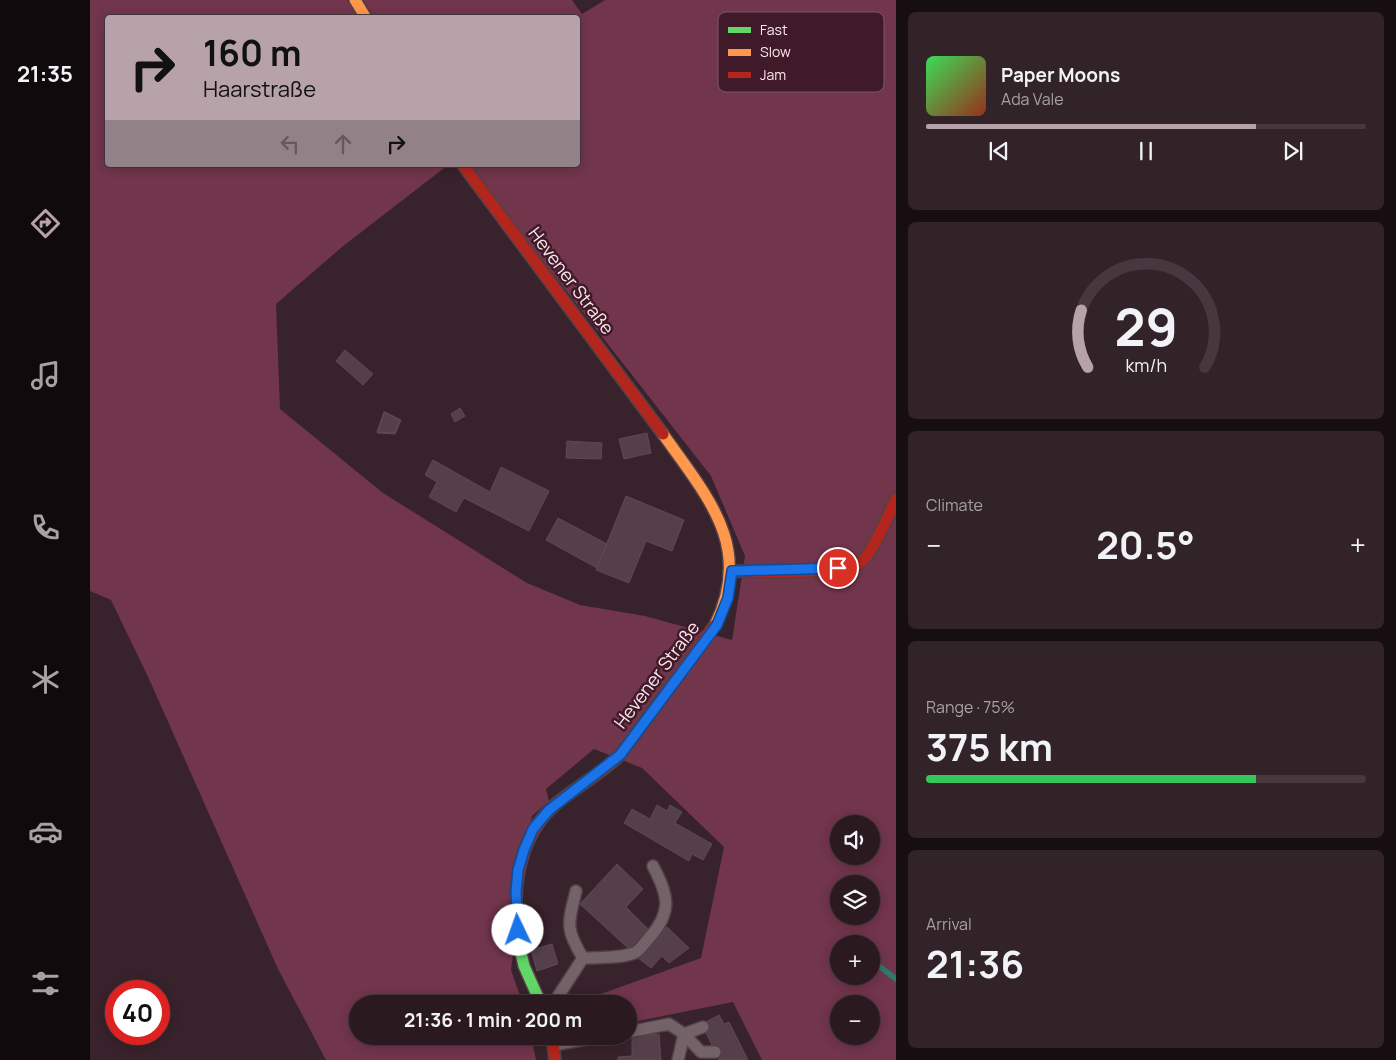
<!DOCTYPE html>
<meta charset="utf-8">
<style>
:root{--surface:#2a1a20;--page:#322329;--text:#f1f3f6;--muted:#a5a1a5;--line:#46383e;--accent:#b7a2a9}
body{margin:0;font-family:Manrope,sans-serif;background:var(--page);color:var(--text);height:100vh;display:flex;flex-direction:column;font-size:19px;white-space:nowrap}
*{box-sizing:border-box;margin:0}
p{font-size:16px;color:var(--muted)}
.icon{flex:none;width:28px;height:28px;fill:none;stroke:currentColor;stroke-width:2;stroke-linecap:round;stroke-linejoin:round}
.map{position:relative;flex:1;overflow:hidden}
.sheet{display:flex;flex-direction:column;gap:12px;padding:12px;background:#170e12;width:500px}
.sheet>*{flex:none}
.top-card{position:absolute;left:15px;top:15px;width:475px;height:152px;border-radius:5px;box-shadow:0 2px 12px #0003,0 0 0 1px var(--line);background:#b7a2a9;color:#111;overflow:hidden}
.controls{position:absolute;left:740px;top:815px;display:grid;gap:10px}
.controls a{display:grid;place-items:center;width:50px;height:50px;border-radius:50%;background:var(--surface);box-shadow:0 2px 12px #0003,0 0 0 1px var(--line);font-size:25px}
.speed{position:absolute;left:15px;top:980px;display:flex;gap:10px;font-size:25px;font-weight:700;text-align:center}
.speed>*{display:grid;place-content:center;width:65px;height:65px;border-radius:50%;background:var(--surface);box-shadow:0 2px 12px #0003,0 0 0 1px var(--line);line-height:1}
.speed .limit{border:8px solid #d22;background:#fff;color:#111}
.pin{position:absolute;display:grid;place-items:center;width:42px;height:42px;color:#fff;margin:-21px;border:2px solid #fff;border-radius:50%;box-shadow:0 1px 5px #0007}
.me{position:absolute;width:55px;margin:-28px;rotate:357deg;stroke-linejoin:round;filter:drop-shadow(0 0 4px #0008)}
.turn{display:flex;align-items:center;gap:18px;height:105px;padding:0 15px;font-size:22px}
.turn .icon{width:65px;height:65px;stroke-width:2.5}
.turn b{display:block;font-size:35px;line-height:42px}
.lanes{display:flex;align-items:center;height:48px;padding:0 15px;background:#0003;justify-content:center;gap:25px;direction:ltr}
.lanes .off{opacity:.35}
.big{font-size:38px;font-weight:700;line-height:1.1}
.sheet .tile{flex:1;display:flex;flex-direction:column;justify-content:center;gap:8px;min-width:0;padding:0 18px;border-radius:8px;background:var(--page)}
.sheet .dial{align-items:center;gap:0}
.dial svg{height:130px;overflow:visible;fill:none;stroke:var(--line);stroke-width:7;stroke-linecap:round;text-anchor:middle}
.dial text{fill:var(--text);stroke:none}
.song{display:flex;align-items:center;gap:15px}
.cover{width:60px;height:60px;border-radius:8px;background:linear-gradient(135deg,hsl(130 70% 55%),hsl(10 70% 35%))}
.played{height:5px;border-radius:2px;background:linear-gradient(90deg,var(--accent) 75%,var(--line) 75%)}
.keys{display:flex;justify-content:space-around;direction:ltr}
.heat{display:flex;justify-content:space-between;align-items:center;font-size:28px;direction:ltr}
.charge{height:8px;border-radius:4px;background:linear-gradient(90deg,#34c759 75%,var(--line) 0)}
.trip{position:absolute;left:259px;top:995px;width:288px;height:50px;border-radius:25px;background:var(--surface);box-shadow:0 2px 12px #0003,0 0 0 1px var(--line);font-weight:700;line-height:50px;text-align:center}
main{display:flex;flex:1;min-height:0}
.menu{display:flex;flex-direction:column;width:90px;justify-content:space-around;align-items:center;background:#110a0d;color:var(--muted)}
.menu .icon{width:35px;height:35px}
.menu .active{color:var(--accent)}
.menu b{font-size:22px;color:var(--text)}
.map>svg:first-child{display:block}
</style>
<main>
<nav class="menu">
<b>21:35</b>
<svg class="icon active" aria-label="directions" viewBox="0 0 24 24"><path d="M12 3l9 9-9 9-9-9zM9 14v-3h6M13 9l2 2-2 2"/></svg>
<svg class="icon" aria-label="music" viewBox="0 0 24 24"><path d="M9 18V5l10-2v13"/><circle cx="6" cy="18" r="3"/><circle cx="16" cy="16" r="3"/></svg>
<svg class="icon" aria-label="phone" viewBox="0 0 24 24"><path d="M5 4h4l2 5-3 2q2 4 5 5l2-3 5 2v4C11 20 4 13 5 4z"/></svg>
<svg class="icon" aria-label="climate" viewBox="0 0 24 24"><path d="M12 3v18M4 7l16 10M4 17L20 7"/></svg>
<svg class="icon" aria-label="car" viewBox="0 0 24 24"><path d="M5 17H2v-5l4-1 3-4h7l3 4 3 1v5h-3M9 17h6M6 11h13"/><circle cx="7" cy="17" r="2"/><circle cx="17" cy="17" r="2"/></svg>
<svg class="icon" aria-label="filters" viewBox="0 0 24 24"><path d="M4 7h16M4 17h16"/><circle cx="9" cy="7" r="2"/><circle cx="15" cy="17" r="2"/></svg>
</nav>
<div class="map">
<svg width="806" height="1060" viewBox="0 0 806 1060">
<rect width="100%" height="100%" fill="#38222b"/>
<!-- green -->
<path fill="#71354c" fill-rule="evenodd" d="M0,0H257L269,17L18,18V165H358L252,247L186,304L190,409L293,493L437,583L490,605L555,616L642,640L655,556L621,476L395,187L380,165H488V18L284,17L272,0H482L492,14L515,0H806V1060H672L643,1002L538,1023V1004H483L611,958L634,847L552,768L504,749L456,789L459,801L442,816L421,970L433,1004H268V1036H441L446,1060H236L188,969L59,679L21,600L0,591ZM749,824H781V856H749ZM749,884H781V916H749ZM749,944H781V976H749ZM749,1004H781V1036H749Z"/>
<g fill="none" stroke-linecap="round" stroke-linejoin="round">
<!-- stream -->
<path stroke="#2e7a6d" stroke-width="5.5" d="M781,960L806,979"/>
</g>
<!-- building -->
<path fill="#553f4b" stroke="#5c4a54" d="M255,350L283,374L273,385L246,361Z
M370,408L375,416L365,422L361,414Z
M294,412L309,420L305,433L287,432Z
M295,412L311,420L305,434L287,433Z
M557,433L561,453L534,459L529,439Z
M477,441L512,443L511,459L476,458Z
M343,460L400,492L411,467L459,491L439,531L374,498L366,512L339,497L347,482L335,475Z
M536,496L594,520L582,551L556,541L539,583L506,570Z
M468,518L517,544L507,568L456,540Z
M567,805L577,811L580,805L592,812L585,823L622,844L613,860L602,854L599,861L534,823L542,809L560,819Z
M527,864L553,889L536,907L558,929L539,949L490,904Z
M577,927L599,948L579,963L572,956L561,968L547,957Z
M462,944L468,964L447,971L441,950Z
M629,1015L634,1024L639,1022L658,1060H629L612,1024Z
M569,1034L571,1060H528V1057L542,1056V1036Z"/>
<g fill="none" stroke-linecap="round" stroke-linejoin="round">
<!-- lane casing -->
<g stroke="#524147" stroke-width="14">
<path id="lane" d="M486,891C478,923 475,929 493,958
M463,1004L493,958C509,957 528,959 544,953C550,951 555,942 560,937C583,911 578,895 563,866
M538,1032L579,1024L594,1034L613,1027
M594,1034L611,1052H625
M464,1045L513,1036
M588,1060L594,1034"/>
</g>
<!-- fast casing -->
<g stroke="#524147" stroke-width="14">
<path id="fast" d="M429,944L434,966L451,1004"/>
</g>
<!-- slow casing -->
<g stroke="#524147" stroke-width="14">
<path id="slow" d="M265,0L276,18
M573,434C617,497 664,546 625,625"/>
</g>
<!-- jam casing -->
<g stroke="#524147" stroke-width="14">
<path id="jam" d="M373,165L573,434
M642,571C667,571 752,575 770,563C782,555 799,513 806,499
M429,944C421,894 426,837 467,803C488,786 512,773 531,754L625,625
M462,1036L465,1060"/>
</g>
<!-- lane -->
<use href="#lane" stroke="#736368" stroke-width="11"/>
<!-- fast -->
<use href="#fast" stroke="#63d668" stroke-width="11"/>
<!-- slow -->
<use href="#slow" stroke="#ff974d" stroke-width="11"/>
<!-- jam -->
<use href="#jam" stroke="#b3261e" stroke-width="11"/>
</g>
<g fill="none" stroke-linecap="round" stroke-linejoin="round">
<!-- route casing -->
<g stroke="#114b97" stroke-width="12">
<path id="route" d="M428,930L426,892L428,870L434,850L443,829L459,810L530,755L627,625L638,598L642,571L748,568"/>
</g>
<!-- route -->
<use href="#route" stroke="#1a73e8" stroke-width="9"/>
</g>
<g text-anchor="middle" stroke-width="5" stroke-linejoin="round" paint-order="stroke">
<!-- street labels -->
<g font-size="18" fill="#fce7ed" stroke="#401a29">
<text transform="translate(481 281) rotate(53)" y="6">Hevener Straße</text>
<text transform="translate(567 675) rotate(-53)" y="6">Hevener Straße</text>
</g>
</g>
<!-- legend -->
<rect x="628" y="12" width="166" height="80" rx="8" fill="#401a29" stroke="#785864" stroke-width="1"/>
<rect x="638" y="27" width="23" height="6" fill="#63d668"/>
<rect x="638" y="49" width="23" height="7" fill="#ff974d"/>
<rect x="638" y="72" width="23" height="6" fill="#b3261e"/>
<g font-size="14" fill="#fce7ed">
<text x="670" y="35">Fast</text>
<text x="670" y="57">Slow</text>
<text x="670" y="80">Jam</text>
</g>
</svg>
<div class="controls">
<a><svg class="icon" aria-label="sound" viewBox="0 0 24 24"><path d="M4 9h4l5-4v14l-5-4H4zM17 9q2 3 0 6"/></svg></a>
<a><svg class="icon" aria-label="layers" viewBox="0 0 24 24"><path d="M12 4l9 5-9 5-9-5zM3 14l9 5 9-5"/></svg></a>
<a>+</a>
<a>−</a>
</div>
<div class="speed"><div class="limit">40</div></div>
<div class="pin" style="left:748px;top:568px;background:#d93025"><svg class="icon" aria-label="arrive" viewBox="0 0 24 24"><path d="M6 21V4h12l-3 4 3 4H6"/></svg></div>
<svg class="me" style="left:428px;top:930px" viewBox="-20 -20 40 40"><circle r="19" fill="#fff"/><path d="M0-13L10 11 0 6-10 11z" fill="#1a73e8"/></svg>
<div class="trip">21:36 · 1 min · 200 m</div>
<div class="top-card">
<div class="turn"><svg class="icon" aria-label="right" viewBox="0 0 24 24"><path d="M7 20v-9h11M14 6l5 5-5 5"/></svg><div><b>160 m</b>Haarstraße</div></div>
<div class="lanes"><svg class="icon off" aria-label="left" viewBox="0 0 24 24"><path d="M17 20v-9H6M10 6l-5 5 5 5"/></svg><svg class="icon off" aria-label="ahead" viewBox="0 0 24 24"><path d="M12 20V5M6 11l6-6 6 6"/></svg><svg class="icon" aria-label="right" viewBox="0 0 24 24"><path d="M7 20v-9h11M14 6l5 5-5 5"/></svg></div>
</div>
</div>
<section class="sheet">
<div class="tile">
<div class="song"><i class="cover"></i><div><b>Paper Moons</b><p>Ada Vale</p></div></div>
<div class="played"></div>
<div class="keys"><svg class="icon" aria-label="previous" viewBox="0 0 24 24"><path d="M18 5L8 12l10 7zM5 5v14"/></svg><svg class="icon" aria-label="pause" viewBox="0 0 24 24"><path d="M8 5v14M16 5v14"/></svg><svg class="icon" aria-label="next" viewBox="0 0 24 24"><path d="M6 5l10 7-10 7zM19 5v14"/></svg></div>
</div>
<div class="tile dial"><svg viewBox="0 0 100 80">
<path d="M14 69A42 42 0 1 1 86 69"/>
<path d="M14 69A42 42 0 0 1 10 34" stroke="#b7a2a9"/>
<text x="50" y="56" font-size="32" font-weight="700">29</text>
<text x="50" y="72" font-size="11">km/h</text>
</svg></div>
<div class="tile"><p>Climate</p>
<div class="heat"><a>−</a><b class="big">20.5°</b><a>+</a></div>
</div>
<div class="tile"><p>Range · 75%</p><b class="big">375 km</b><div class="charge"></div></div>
<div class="tile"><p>Arrival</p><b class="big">21:36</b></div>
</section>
</main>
